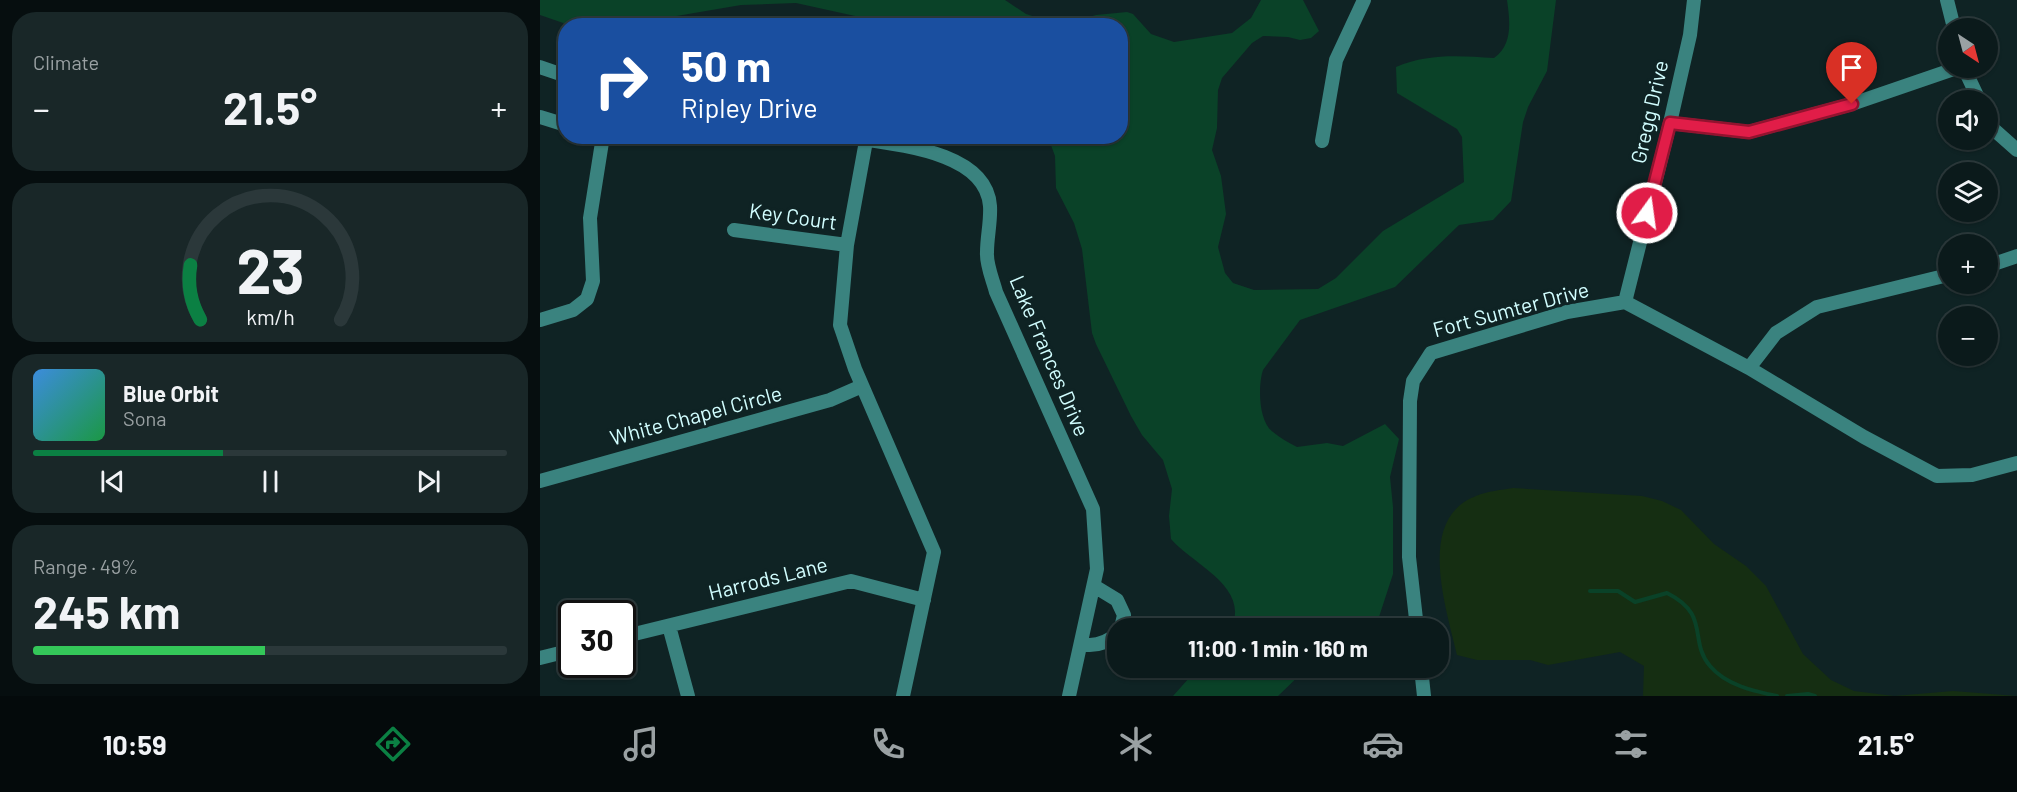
<!DOCTYPE html>
<meta charset="utf-8">
<style>
:root{--surface:#0b1a1b;--page:#192728;--text:#f1f3f6;--muted:#9aa1a3;--line:#2b383a;--accent:#0b8043}
body{margin:0;font-family:Barlow,sans-serif;background:var(--page);color:var(--text);height:100vh;display:flex;flex-direction:column;font-size:22px;white-space:nowrap}
*{box-sizing:border-box;margin:0}
p{font-size:20px;color:var(--muted)}
.icon{flex:none;width:33px;height:33px;fill:none;stroke:currentColor;stroke-width:2;stroke-linecap:round;stroke-linejoin:round}
.map{position:relative;flex:1;overflow:hidden}
.drawer{display:flex;flex-direction:column;gap:12px;padding:12px;background:#060e0f;width:540px}
.drawer>*{flex:none}
.top-card{position:absolute;left:18px;top:18px;width:570px;height:126px;border-radius:24px;box-shadow:0 2px 4px #0004,0 0 0 2px var(--line);background:#1a4fa0;color:#fff;overflow:hidden}
.needle{width:39px;rotate:144deg}
.tools{position:absolute;left:1398px;top:18px;display:grid;gap:12px}
.tools a{display:grid;place-items:center;width:60px;height:60px;border-radius:50%;background:var(--surface);box-shadow:0 2px 4px #0004,0 0 0 2px var(--line);font-size:30px}
.speed{position:absolute;left:18px;top:600px;display:flex;gap:12px;font-size:30px;font-weight:700;text-align:center}
.speed>*{display:grid;place-content:center;width:78px;height:78px;border-radius:50%;background:var(--surface);box-shadow:0 2px 4px #0004,0 0 0 2px var(--line);line-height:1}
.speed .limit{border:3px solid #111;border-radius:9px;background:#fff;color:#111}
.pin{position:absolute;display:grid;place-items:center;width:51px;height:51px;color:#fff;margin:-62px -26px;border-radius:50% 50% 50% 0;rotate:-45deg;box-shadow:0 0 6px #0007}
.pin .icon{rotate:45deg}
.me{position:absolute;width:66px;margin:-33px;rotate:14deg;stroke-linejoin:round;filter:drop-shadow(0 0 4px #0008)}
.turn{display:flex;align-items:center;gap:21px;height:126px;padding:0 24px;font-size:27px}
.turn .icon{width:78px;height:78px;stroke-width:2.5}
.turn b{display:block;font-size:42px;line-height:51px}
.big{font-size:45px;font-weight:700;line-height:1.1}
.drawer .widget{flex:1;display:flex;flex-direction:column;justify-content:center;gap:9px;min-width:0;padding:0 21px;border-radius:24px;background:var(--page)}
.drawer .dial{align-items:center;gap:0}
.dial svg{height:156px;overflow:visible;fill:none;stroke:var(--line);stroke-width:7;stroke-linecap:round;text-anchor:middle}
.dial text{fill:var(--text);stroke:none}
.song{display:flex;align-items:center;gap:18px}
.cover{width:72px;height:72px;border-radius:9px;background:linear-gradient(135deg,hsl(210 70% 55%),hsl(140 70% 35%))}
.played{height:6px;border-radius:3px;background:linear-gradient(90deg,var(--accent) 40%,var(--line) 40%)}
.keys{display:flex;justify-content:space-around;direction:ltr}
.heat{display:flex;justify-content:space-between;align-items:center;font-size:33px;direction:ltr}
.charge{height:9px;border-radius:4px;background:linear-gradient(90deg,#34c759 49%,var(--line) 0)}
.trip{position:absolute;left:567px;top:618px;width:342px;height:60px;border-radius:24px;background:var(--surface);box-shadow:0 2px 4px #0004,0 0 0 2px var(--line);font-weight:700;line-height:60px;text-align:center}
.tabs{display:flex;height:96px;justify-content:space-around;align-items:center;background:#040a0b;color:var(--muted)}
.tabs .icon{width:42px;height:42px}
.tabs .active{color:var(--accent)}
.tabs b{font-size:27px;color:var(--text)}
main{display:flex;flex:1;min-height:0}
.map>svg:first-child{display:block}
</style>
<main>
<section class="drawer">
<div class="widget"><p>Climate</p>
<div class="heat"><a>−</a><b class="big">21.5°</b><a>+</a></div>
</div>
<div class="widget dial"><svg viewBox="0 0 100 80">
<path d="M14 69A42 42 0 1 1 86 69"/>
<path d="M14 69A42 42 0 0 1 9 41" stroke="#0b8043"/>
<text x="50" y="56" font-size="32" font-weight="700">23</text>
<text x="50" y="72" font-size="11">km/h</text>
</svg></div>
<div class="widget">
<div class="song"><i class="cover"></i><div><b>Blue Orbit</b><p>Sona</p></div></div>
<div class="played"></div>
<div class="keys"><svg class="icon" aria-label="previous" viewBox="0 0 24 24"><path d="M18 5L8 12l10 7zM5 5v14"/></svg><svg class="icon" aria-label="pause" viewBox="0 0 24 24"><path d="M8 5v14M16 5v14"/></svg><svg class="icon" aria-label="next" viewBox="0 0 24 24"><path d="M6 5l10 7-10 7zM19 5v14"/></svg></div>
</div>
<div class="widget"><p>Range · 49%</p><b class="big">245 km</b><div class="charge"></div></div>
</section>
<div class="map">
<svg width="1477" height="696" viewBox="0 0 1477 696">
<rect width="100%" height="100%" fill="#0f2324"/>
<!-- green -->
<path fill="#152e12" d="M973,488L1102,496L1122,501L1141,510L1174,544L1206,566L1226,586L1263,654L1291,680L1314,691L1354,696L1413,691L1477,696H1103L1104,666L1080,652L1008,665L990,660H937L917,655C907,610 875,519 936,496C948,491 961,490 973,488Z"/>
<!-- water -->
<path fill="#0a4228" d="M0,0H465L486,14L521,25L556,15L587,12L593,14L611,34L634,42L692,33L711,18L721,0H763L779,31L771,38L760,40L748,37L723,36L712,43L682,78L678,90L677,128L672,150L681,176L686,214L678,247L685,273L693,283L714,290L778,289L796,278L843,231L924,182L922,137L917,129L857,93L856,67C889,53 920,56 954,58C973,45 970,21 967,0H1016L1007,71L988,107L983,122L971,201L953,220L919,225L855,287L760,320L723,370C718,385 718,421 733,432C740,438 749,443 757,447L787,443L803,446L845,424L859,439L850,477L853,507V574L839,617L821,628H691C711,587 652,564 631,539L629,516L632,489L623,460L602,435L591,416L556,344L552,333L542,249L534,223L516,188L515,156L508,137L580,136V26L356,25L256,3L201,5L84,25H29L0,15Z
M658,668H767L738,696H633Z"/>
<g fill="none" stroke-linecap="round" stroke-linejoin="round">
<!-- stream -->
<path stroke="#0a4228" stroke-width="4" d="M1050,591H1078L1095,602L1127,593C1171,615 1148,640 1170,666C1186,685 1213,691 1237,696
M1247,696L1268,694L1275,696"/>
<!-- minor -->
<path stroke="#3a837f" stroke-width="14" d="M1407,0L1414,28
M0,67L26,76
M1424,68L1439,100
M0,117L26,125
M1448,120L1451,127L1477,150
M1130,123L1209,132L1312,104L1417,68
M302,136C346,144 446,148 450,206C451,221 447,237 447,252C446,265 453,280 456,292L553,509L557,569L529,696
M326,141L307,245L300,325L315,369L394,552L363,696
M782,141L796,60L824,0
M194,230L307,245
M1448,266L1477,256
M1085,302L1130,123L1150,35L1154,0
M0,320L33,310L47,299L53,281L50,218L63,136
M1209,368L1236,333L1277,307L1408,275
M0,481L290,400L322,386
M554,586L577,600L584,615L581,628
M129,626L148,696
M877,628L869,557L870,401L873,381L891,353L1027,312L1085,302L1209,368L1324,437L1397,476L1432,475L1477,463
M82,637L311,581L384,600
M541,644C555,647 567,643 578,633
M0,658L32,650
M881,668L884,696"/>
</g>
<g fill="none" stroke-linecap="round" stroke-linejoin="round">
<!-- route casing -->
<g stroke="#92132f" stroke-width="15">
<path id="route" d="M1107,213L1130,123L1209,132L1312,104"/>
</g>
<!-- route -->
<use href="#route" stroke="#e11d48" stroke-width="10"/>
</g>
<g text-anchor="middle" stroke-width="6" stroke-linejoin="round" paint-order="stroke">
<!-- street labels -->
<g font-size="21" fill="#d2feff" stroke="#0f2324">
<text transform="translate(1110 112) rotate(-77)" y="7">Gregg Drive</text>
<text transform="translate(253 217) rotate(8)" y="7">Key Court</text>
<text transform="translate(971 310) rotate(-15)" y="7">Fort Sumter Drive</text>
<text transform="translate(509 356) rotate(67)" y="7">Lake Frances Drive</text>
<text transform="translate(156 416) rotate(-15)" y="7">White Chapel Circle</text>
<text transform="translate(228 579) rotate(-14)" y="7">Harrods Lane</text>
</g>
</g>
</svg>
<div class="tools">
<a><svg class="needle" viewBox="-14 -14 28 28"><path d="M0-13l5 13h-10z" fill="#e53935"/><path d="M0 13l5-13h-10z" fill="#9aa1a3"/></svg></a>
<a><svg class="icon" aria-label="sound" viewBox="0 0 24 24"><path d="M4 9h4l5-4v14l-5-4H4zM17 9q2 3 0 6"/></svg></a>
<a><svg class="icon" aria-label="layers" viewBox="0 0 24 24"><path d="M12 4l9 5-9 5-9-5zM3 14l9 5 9-5"/></svg></a>
<a>+</a>
<a>−</a>
</div>
<div class="speed"><div class="limit">30</div></div>
<div class="pin" style="left:1312px;top:104px;background:#d93025"><svg class="icon" aria-label="arrive" viewBox="0 0 24 24"><path d="M6 21V4h12l-3 4 3 4H6"/></svg></div>
<svg class="me" style="left:1107px;top:213px" viewBox="-20 -20 40 40"><circle r="17" fill="#e11d48" stroke="#fff" stroke-width="3"/><path d="M0-11L8 9 0 5-8 9z" fill="#fff"/></svg>
<div class="trip">11:00 · 1 min · 160 m</div>
<div class="top-card">
<div class="turn"><svg class="icon" aria-label="right" viewBox="0 0 24 24"><path d="M7 20v-9h11M14 6l5 5-5 5"/></svg><div><b>50 m</b>Ripley Drive</div></div>
</div>
</div>
</main>
<nav class="tabs">
<b>10:59</b>
<svg class="icon active" aria-label="directions" viewBox="0 0 24 24"><path d="M12 3l9 9-9 9-9-9zM9 14v-3h6M13 9l2 2-2 2"/></svg>
<svg class="icon" aria-label="music" viewBox="0 0 24 24"><path d="M9 18V5l10-2v13"/><circle cx="6" cy="18" r="3"/><circle cx="16" cy="16" r="3"/></svg>
<svg class="icon" aria-label="phone" viewBox="0 0 24 24"><path d="M5 4h4l2 5-3 2q2 4 5 5l2-3 5 2v4C11 20 4 13 5 4z"/></svg>
<svg class="icon" aria-label="climate" viewBox="0 0 24 24"><path d="M12 3v18M4 7l16 10M4 17L20 7"/></svg>
<svg class="icon" aria-label="car" viewBox="0 0 24 24"><path d="M5 17H2v-5l4-1 3-4h7l3 4 3 1v5h-3M9 17h6M6 11h13"/><circle cx="7" cy="17" r="2"/><circle cx="17" cy="17" r="2"/></svg>
<svg class="icon" aria-label="filters" viewBox="0 0 24 24"><path d="M4 7h16M4 17h16"/><circle cx="9" cy="7" r="2"/><circle cx="15" cy="17" r="2"/></svg>
<b>21.5°</b>
</nav>
